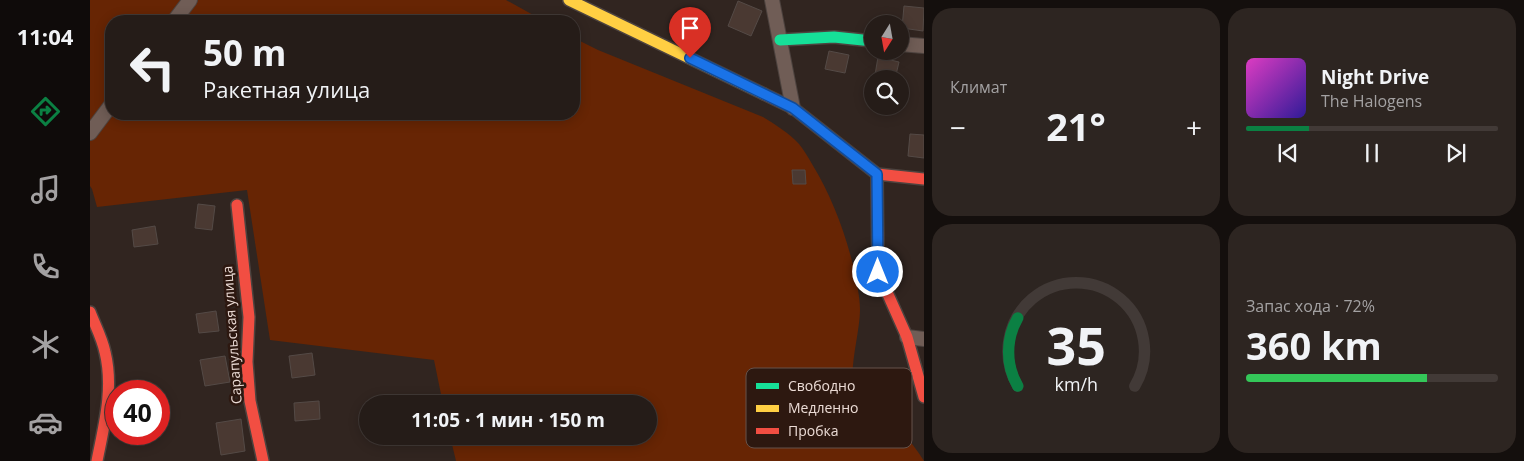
<!DOCTYPE html>
<html lang="ru">
<meta charset="utf-8">
<style>
:root{--surface:#251c18;--page:#2d2521;--text:#f1f3f6;--muted:#a3a1a2;--line:#423a37;--accent:#0b8043}
body{margin:0;font-family:"Open Sans",sans-serif;background:var(--page);color:var(--text);height:100vh;display:flex;flex-direction:column;font-size:19px;white-space:nowrap}
*{box-sizing:border-box;margin:0}
p{font-size:16px;color:var(--muted)}
.icon{flex:none;width:28px;height:28px;fill:none;stroke:currentColor;stroke-width:2;stroke-linecap:round;stroke-linejoin:round}
.map{position:relative;flex:1;overflow:hidden}
.drawer{display:flex;flex-direction:column;gap:8px;padding:8px;background:#140f0d;width:600px}
.drawer>*{flex:none}
.guide{position:absolute;left:15px;top:15px;width:475px;height:105px;border-radius:20px;box-shadow:0 2px 12px #0003,0 0 0 1px var(--line);background:#251c18;color:var(--text);overflow:hidden}
.needle{width:32px;rotate:191deg}
.buttons{position:absolute;left:774px;top:15px;display:grid;gap:10px}
.buttons a{display:grid;place-items:center;width:45px;height:45px;border-radius:50%;background:var(--surface);box-shadow:0 2px 12px #0003,0 0 0 1px var(--line);font-size:25px}
.speed{position:absolute;left:15px;top:380px;display:flex;gap:10px;font-size:25px;font-weight:700;text-align:center}
.speed>*{display:grid;place-content:center;width:65px;height:65px;border-radius:50%;background:var(--surface);box-shadow:0 2px 12px #0003,0 0 0 1px var(--line);line-height:1}
.speed .limit{border:8px solid #d22;background:#fff;color:#111}
.pin{position:absolute;display:grid;place-items:center;width:42px;height:42px;color:#fff;margin:-51px -21px;border-radius:50% 50% 50% 0;rotate:-45deg;box-shadow:0 0 5px #0007}
.pin .icon{rotate:45deg}
.me{position:absolute;width:55px;margin:-28px;rotate:0deg;stroke-linejoin:round;filter:drop-shadow(0 0 4px #0008)}
.turn{display:flex;align-items:center;gap:18px;height:105px;padding:0 15px;font-size:22px}
.turn .icon{width:65px;height:65px;stroke-width:2.5}
.turn b{display:block;font-size:35px;line-height:42px}
.big{font-size:38px;font-weight:700;line-height:1.1}
.drawer .widget{flex:1;display:flex;flex-direction:column;justify-content:center;gap:8px;min-width:0;padding:0 18px;border-radius:20px;background:var(--page)}
.drawer .dial{align-items:center;gap:0}
.dial svg{height:130px;overflow:visible;fill:none;stroke:var(--line);stroke-width:7;stroke-linecap:round;text-anchor:middle}
.dial text{fill:var(--text);stroke:none}
.song{display:flex;align-items:center;gap:15px}
.cover{width:60px;height:60px;border-radius:8px;background:linear-gradient(135deg,hsl(310 70% 55%),hsl(250 70% 35%))}
.played{height:5px;border-radius:2px;background:linear-gradient(90deg,var(--accent) 25%,var(--line) 25%)}
.keys{display:flex;justify-content:space-around;direction:ltr}
.heat{display:flex;justify-content:space-between;align-items:center;font-size:28px;direction:ltr}
.charge{height:8px;border-radius:4px;background:linear-gradient(90deg,#34c759 72%,var(--line) 0)}
.drawer .tiles{flex:1;display:grid;gap:8px;grid-template-columns:repeat(2,1fr)}
.trip{position:absolute;left:269px;top:395px;width:298px;height:50px;border-radius:25px;background:var(--surface);box-shadow:0 2px 12px #0003,0 0 0 1px var(--line);font-weight:700;line-height:50px;text-align:center}
main{display:flex;flex:1;min-height:0}
.tab-bar{display:flex;flex-direction:column;width:90px;justify-content:space-around;align-items:center;background:#0f0b0a;color:var(--muted)}
.tab-bar .icon{width:35px;height:35px}
.tab-bar .active{color:var(--accent)}
.tab-bar b{font-size:22px;color:var(--text)}
.map>svg:first-child{display:block}
</style>
<main>
<nav class="tab-bar">
<b>11:04</b>
<svg class="icon active" aria-label="directions" viewBox="0 0 24 24"><path d="M12 3l9 9-9 9-9-9zM9 14v-3h6M13 9l2 2-2 2"/></svg>
<svg class="icon" aria-label="music" viewBox="0 0 24 24"><path d="M9 18V5l10-2v13"/><circle cx="6" cy="18" r="3"/><circle cx="16" cy="16" r="3"/></svg>
<svg class="icon" aria-label="phone" viewBox="0 0 24 24"><path d="M5 4h4l2 5-3 2q2 4 5 5l2-3 5 2v4C11 20 4 13 5 4z"/></svg>
<svg class="icon" aria-label="climate" viewBox="0 0 24 24"><path d="M12 3v18M4 7l16 10M4 17L20 7"/></svg>
<svg class="icon" aria-label="car" viewBox="0 0 24 24"><path d="M5 17H2v-5l4-1 3-4h7l3 4 3 1v5h-3M9 17h6M6 11h13"/><circle cx="7" cy="17" r="2"/><circle cx="17" cy="17" r="2"/></svg>
</nav>
<div class="map">
<svg width="834" height="461" viewBox="0 0 834 461">
<rect width="100%" height="100%" fill="#312520"/>
<!-- green -->
<path fill="#672504" d="M0,0H416L454,21H21V114H484V38L508,50L673,117C686,125 699,133 709,144C714,150 718,157 722,164C741,195 754,229 763,265C766,280 770,295 770,310C770,334 756,376 766,397C773,411 798,421 811,432C820,440 827,450 834,461H366L360,436H558V404H353L344,360L180,340L157,190L7,207L2,189L0,186Z"/>
<!-- building -->
<path fill="#4a3932" stroke="#544a46" d="M648,1L672,11L661,36L638,26Z
M814,6L834,8L833,31L812,28Z
M739,51L759,55L755,73L735,69Z
M788,57L809,62L805,79L785,75Z
M820,134L834,135V158L818,156Z
M702,170H715L716,184H703Z
M108,204L125,206L122,230L105,228Z
M65,226L68,244L44,247L42,230Z
M126,311L129,331L109,333L106,314Z
M222,353L225,375L202,378L199,356Z
M135,356L140,382L115,386L110,360Z
M229,401L230,419L205,421L204,403Z
M151,419L155,451L131,455L126,423Z"/>
<g fill="none" stroke-linecap="round" stroke-linejoin="round">
<!-- street casing -->
<g stroke="#4d433f" stroke-width="16">
<path id="street" d="M682,0L703,108
M84,21L100,0
M810,44L834,46
M0,133L21,105
M817,337L834,339"/>
</g>
<!-- fast casing -->
<g stroke="#4d433f" stroke-width="14">
<path id="fast" d="M690,40L744,37L782,41"/>
</g>
<!-- slow casing -->
<g stroke="#4d433f" stroke-width="14">
<path id="slow" d="M479,0L674,94"/>
</g>
<!-- jam casing -->
<g stroke="#4d433f" stroke-width="14">
<path id="jam" d="M674,94L703,108L787,174L834,179
M787,174L788,272L817,337L834,397
M147,205L159,317L157,362L160,401L173,461
M0,312C5,325 12,338 15,352C24,389 14,425 7,461"/>
</g>
<!-- street -->
<use href="#street" stroke="#705d56" stroke-width="14"/>
<!-- fast -->
<use href="#fast" stroke="#16e098" stroke-width="11"/>
<!-- slow -->
<use href="#slow" stroke="#ffcf43" stroke-width="11"/>
<!-- jam -->
<use href="#jam" stroke="#f24e42" stroke-width="11"/>
</g>
<g fill="none" stroke-linecap="round" stroke-linejoin="round">
<!-- route casing -->
<g stroke="#114b97" stroke-width="12">
<path id="route" d="M600,58L703,108L787,174L788,272"/>
</g>
<!-- route -->
<use href="#route" stroke="#1a73e8" stroke-width="9"/>
</g>
<g text-anchor="middle" stroke-width="5" stroke-linejoin="round" paint-order="stroke">
<!-- street labels -->
<g font-size="14" fill="#ebdbd5" stroke="#2d1810">
<text transform="translate(142 335) rotate(-94)" y="5">Сарапульская улица</text>
</g>
</g>
<!-- legend -->
<rect x="656" y="368" width="166" height="80" rx="8" fill="#2d1810" stroke="#66524b" stroke-width="1"/>
<rect x="666" y="383" width="23" height="6" fill="#16e098"/>
<rect x="666" y="405" width="23" height="7" fill="#ffcf43"/>
<rect x="666" y="428" width="23" height="6" fill="#f24e42"/>
<g font-size="14" fill="#ebdbd5">
<text x="698" y="391">Свободно</text>
<text x="698" y="413">Медленно</text>
<text x="698" y="436">Пробка</text>
</g>
</svg>
<div class="buttons">
<a><svg class="needle" viewBox="-14 -14 28 28"><path d="M0-13l5 13h-10z" fill="#e53935"/><path d="M0 13l5-13h-10z" fill="#a3a1a2"/></svg></a>
<a><svg class="icon" aria-label="search" viewBox="0 0 24 24"><circle cx="10" cy="10" r="6"/><path d="M15 15l6 6"/></svg></a>
</div>
<div class="speed"><div class="limit">40</div></div>
<div class="pin" style="left:600px;top:58px;background:#d93025"><svg class="icon" aria-label="arrive" viewBox="0 0 24 24"><path d="M6 21V4h12l-3 4 3 4H6"/></svg></div>
<svg class="me" style="left:788px;top:272px" viewBox="-20 -20 40 40"><circle r="17" fill="#1a73e8" stroke="#fff" stroke-width="3"/><path d="M0-11L8 9 0 5-8 9z" fill="#fff"/></svg>
<div class="trip">11:05 · 1 мин · 150 m</div>
<div class="guide">
<div class="turn"><svg class="icon" aria-label="left" viewBox="0 0 24 24"><path d="M17 20v-9H6M10 6l-5 5 5 5"/></svg><div><b>50 m</b>Ракетная улица</div></div>
</div>
</div>
<section class="drawer">
<div class="tiles">
<div class="widget"><p>Климат</p>
<div class="heat"><a>−</a><b class="big">21°</b><a>+</a></div>
</div>
<div class="widget">
<div class="song"><i class="cover"></i><div><b>Night Drive</b><p>The Halogens</p></div></div>
<div class="played"></div>
<div class="keys"><svg class="icon" aria-label="previous" viewBox="0 0 24 24"><path d="M18 5L8 12l10 7zM5 5v14"/></svg><svg class="icon" aria-label="pause" viewBox="0 0 24 24"><path d="M8 5v14M16 5v14"/></svg><svg class="icon" aria-label="next" viewBox="0 0 24 24"><path d="M6 5l10 7-10 7zM19 5v14"/></svg></div>
</div>
<div class="widget dial"><svg viewBox="0 0 100 80">
<path d="M14 69A42 42 0 1 1 86 69"/>
<path d="M14 69A42 42 0 0 1 14 27" stroke="#0b8043"/>
<text x="50" y="56" font-size="32" font-weight="700">35</text>
<text x="50" y="72" font-size="11">km/h</text>
</svg></div>
<div class="widget"><p>Запас хода · 72%</p><b class="big">360 km</b><div class="charge"></div></div>
</div>
</section>
</main>
